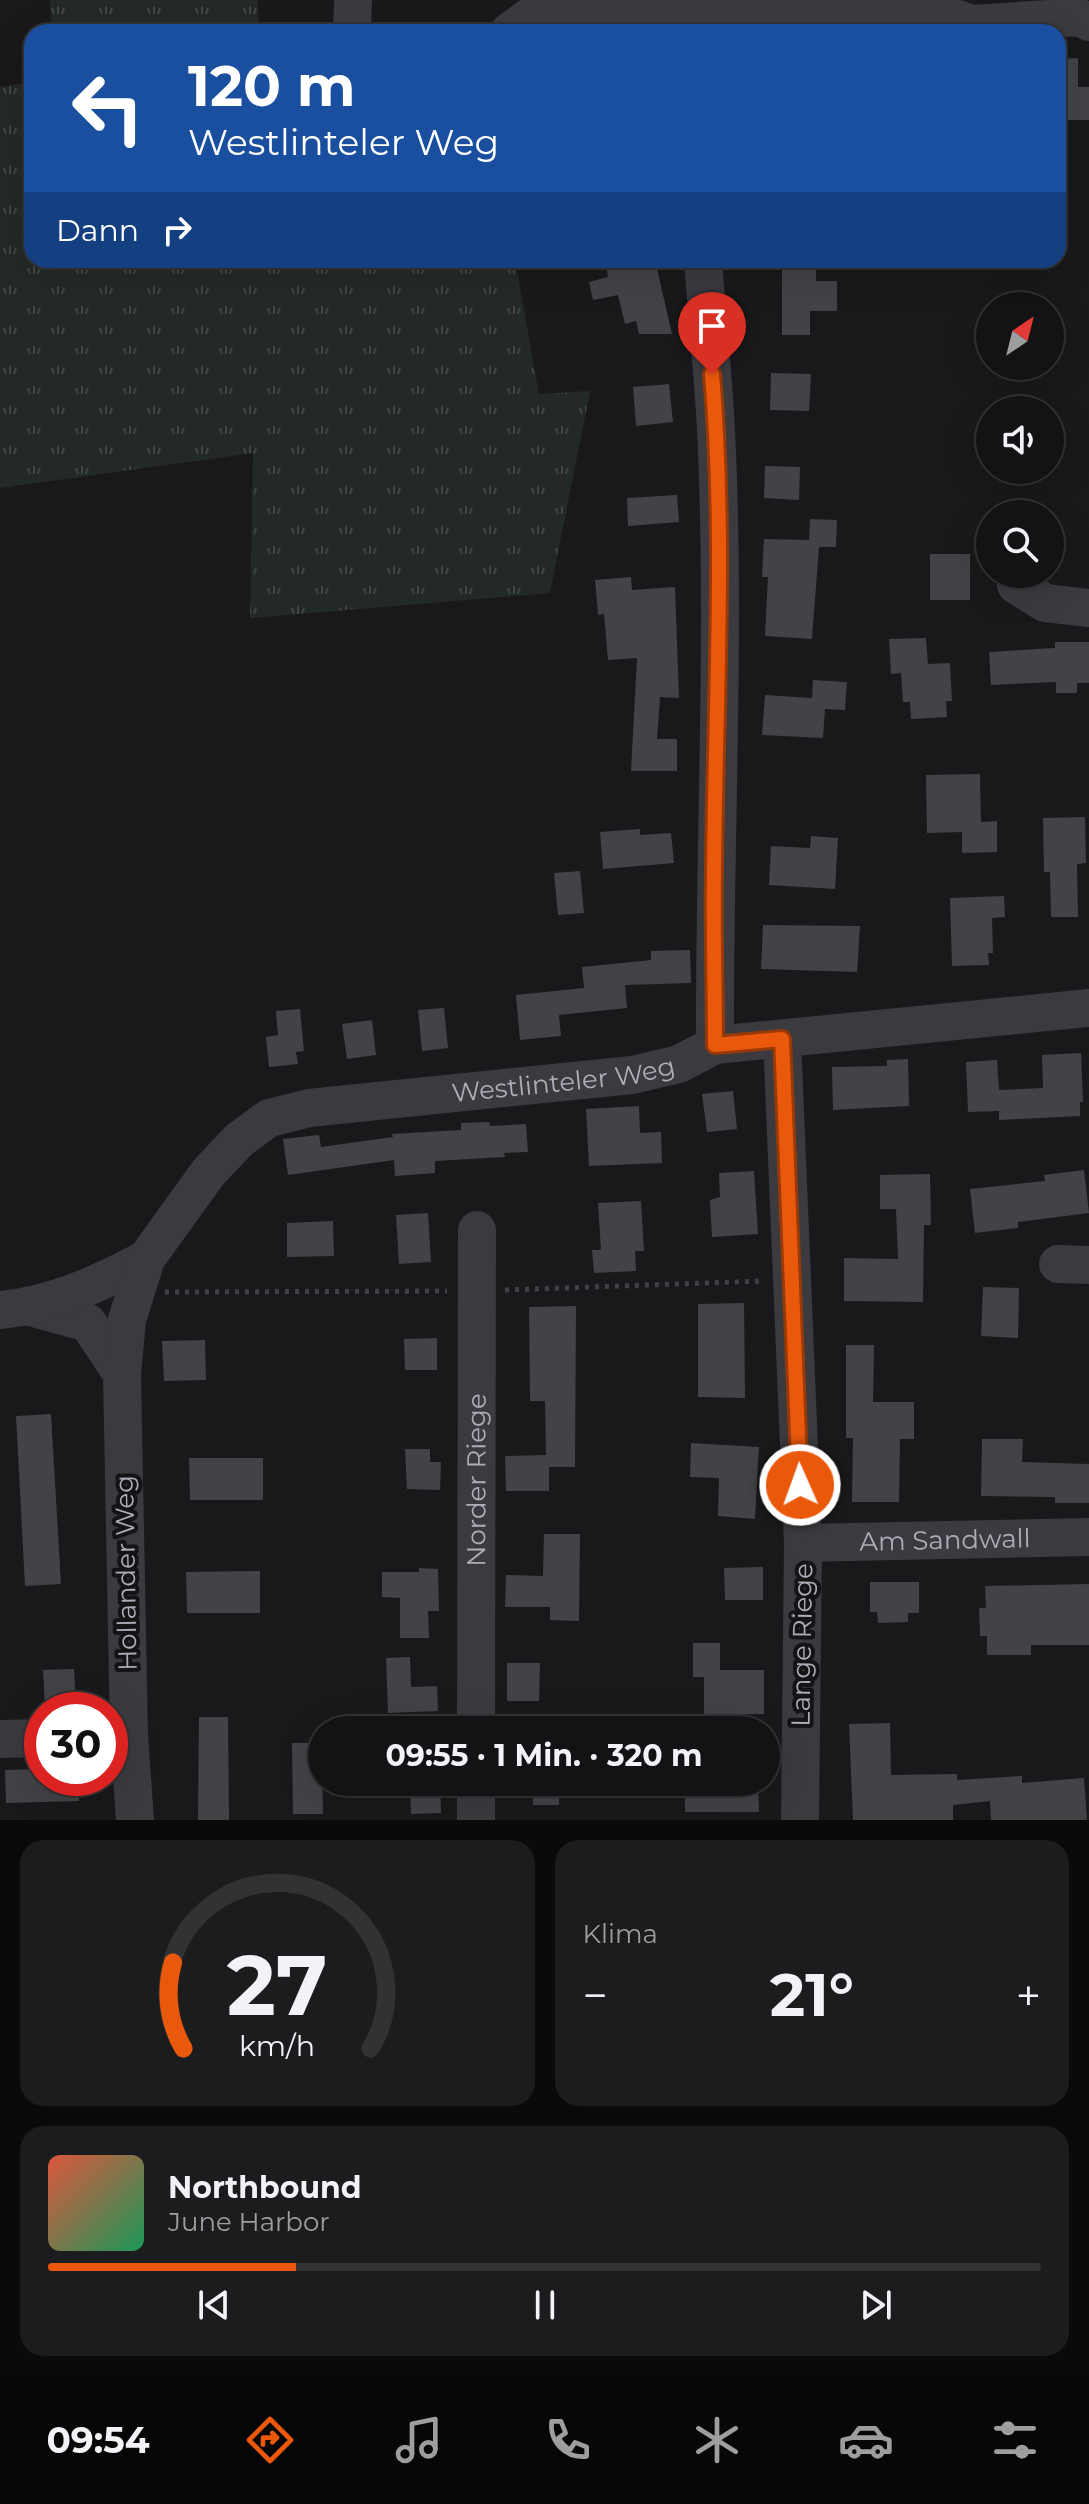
<!DOCTYPE html>
<html lang="de">
<meta charset="utf-8">
<style>
:root{--surface:#131214;--page:#1c1b1d;--text:#f1f3f6;--muted:#9d9ea0;--line:#323234;--accent:#ea580c}
body{margin:0;font-family:Montserrat,sans-serif;background:var(--page);color:var(--text);height:100vh;display:flex;flex-direction:column;font-size:30px;white-space:nowrap}
*{box-sizing:border-box;margin:0}
p{font-size:26px;color:var(--muted)}
.icon{flex:none;width:44px;height:44px;fill:none;stroke:currentColor;stroke-width:2;stroke-linecap:round;stroke-linejoin:round}
.map{position:relative;height:1820px;overflow:hidden}
.sheet{display:flex;flex-direction:column;gap:20px;padding:20px;background:#0a0a0b;flex:1}
.sheet>*{flex:none}
.hud{position:absolute;left:24px;top:24px;width:1042px;height:244px;border-radius:24px;box-shadow:0 8px 32px #0002,0 0 0 2px var(--line);background:#1a4fa0;color:#fff;overflow:hidden}
.needle{width:52px;rotate:35deg}
.controls{position:absolute;left:976px;top:292px;display:grid;gap:16px}
.controls a{display:grid;place-items:center;width:88px;height:88px;border-radius:50%;background:var(--surface);box-shadow:0 8px 32px #0002,0 0 0 2px var(--line);font-size:40px}
.speed{position:absolute;left:24px;top:1692px;display:flex;gap:16px;font-size:40px;font-weight:700;text-align:center}
.speed>*{display:grid;place-content:center;width:104px;height:104px;border-radius:50%;background:var(--surface);box-shadow:0 8px 32px #0002,0 0 0 2px var(--line);line-height:1}
.speed .limit{border:12px solid #d22;background:#fff;color:#111}
.pin{position:absolute;display:grid;place-items:center;width:68px;height:68px;color:#fff;margin:-82px -34px;border-radius:50% 50% 50% 0;rotate:-45deg;box-shadow:0 0 8px #0007}
.pin .icon{rotate:45deg}
.me{position:absolute;width:88px;margin:-44px;rotate:358deg;stroke-linejoin:round;filter:drop-shadow(0 0 6px #0008)}
.turn{display:flex;align-items:center;gap:28px;height:168px;padding:0 32px;font-size:36px}
.turn .icon{width:104px;height:104px;stroke-width:2.5}
.turn b{display:block;font-size:56px;line-height:68px}
.then{display:flex;align-items:center;height:76px;padding:0 32px;background:#0003;gap:16px;font-size:30px}
.big{font-size:60px;font-weight:700;line-height:1.1}
.sheet .tile{flex:1;display:flex;flex-direction:column;justify-content:center;gap:12px;min-width:0;padding:0 28px;border-radius:24px;background:var(--page)}
.sheet .dial{align-items:center;gap:0}
.dial svg{height:208px;overflow:visible;fill:none;stroke:var(--line);stroke-width:7;stroke-linecap:round;text-anchor:middle}
.dial text{fill:var(--text);stroke:none}
.song{display:flex;align-items:center;gap:24px}
.cover{width:96px;height:96px;border-radius:12px;background:linear-gradient(135deg,hsl(10 70% 55%),hsl(150 70% 35%))}
.played{height:8px;border-radius:4px;background:linear-gradient(90deg,var(--accent) 25%,var(--line) 25%)}
.keys{display:flex;justify-content:space-around;direction:ltr}
.heat{display:flex;justify-content:space-between;align-items:center;font-size:44px;direction:ltr}
.sheet .tiles{flex:1;display:grid;gap:20px;grid-template-columns:1fr 1fr}
.tile:last-child{grid-column:span 2}
.trip{position:absolute;left:308px;top:1716px;width:472px;height:80px;border-radius:40px;background:var(--surface);box-shadow:0 8px 32px #0002,0 0 0 2px var(--line);font-weight:700;line-height:80px;text-align:center}
.dock{display:flex;height:128px;justify-content:space-around;align-items:center;background:#080708;color:var(--muted)}
.dock .icon{width:56px;height:56px}
.dock .selected{color:var(--accent)}
.dock b{font-size:36px;color:var(--text)}
.map>svg:first-child{display:block}
</style>
<div class="map">
<svg width="1089" height="1820" viewBox="0 0 1089 1820">
<defs>
<pattern id="grass-tufts" width="24" height="20" patternUnits="userSpaceOnUse" patternTransform="scale(2)"><rect width="24" height="20" fill="#232a25"/><path d="M3 7l-1-3M5 7V3M7 7l1-3M15 17l-1-3M17 17v-4M19 17l1-3" fill="none" stroke="#404643"/></pattern>
</defs>
<rect width="100%" height="100%" fill="#19181a"/>
<!-- grass -->
<path fill="url(#grass-tufts)" d="M50,0H258L259,32H52Z
M32,82V260H515L539,394L590,391L550,593L250,618L253,453L0,488V87Z"/>
<!-- building -->
<path fill="#434347" d="M1078,58V87H1089V120H1068V100H1058V59Z
M605,260H655L672,334H639L636,321L625,324L618,295L593,300L589,282L608,277Z
M782,260H816V281H837V311H810V335H782Z
M771,373L811,374L809,411L770,410Z
M669,384L673,422L636,426L633,387Z
M765,466L800,467L799,500L764,498Z
M677,495L679,522L628,526L627,498Z
M810,519L837,520L836,547H819L812,639L765,636L768,577H762L764,539L809,540Z
M930,554H970V600H930Z
M631,577L632,590L675,587L679,698L660,697L657,739H677V771H631L637,658L608,660L604,614L598,615L595,580Z
M926,638L928,664L950,663L952,701H946L947,717L911,719L910,702H903L901,673L891,674L889,639Z
M1055,642H1089V683H1077V693H1056V682L991,685L989,652L1055,648Z
M813,680L847,682L845,710L825,709L823,738L762,735L765,695L812,698Z
M980,774L981,822L997,821V852L962,853V832L927,833L926,775Z
M1085,817L1086,863L1077,864L1078,917H1051L1050,872H1044L1043,818Z
M640,829V835L671,833L674,863L603,869L600,832Z
M811,836L838,838L835,889L769,885L771,846L810,848Z
M580,871L584,913L558,915L554,873Z
M1004,896L1005,917L992,918L993,953H988L989,965L952,966L950,898Z
M763,925L860,926L857,972L761,969Z
M690,950L691,983L625,985L627,1008L559,1015L561,1036L520,1040L516,995L584,988L582,967L651,960V951Z
M444,1008L448,1048L422,1051L418,1010Z
M300,1009L304,1051L296,1052L298,1064L269,1067L266,1037L278,1035L276,1011Z
M372,1020L376,1055L347,1059L342,1024Z
M1081,1053L1083,1102H1080V1116L999,1120V1111L968,1112L966,1062L997,1060L999,1090L1043,1088L1042,1055Z
M908,1059L909,1106L833,1110L832,1067L887,1066V1060Z
M733,1091L737,1129L707,1132L702,1094Z
M639,1106L640,1133L661,1132L662,1163L589,1166L586,1109Z
M489,1122L490,1126L526,1124L528,1152L504,1153L505,1157L435,1161V1173L395,1176L394,1160L288,1175L283,1139L319,1135L321,1147L393,1137L392,1134L461,1130V1123Z
M1084,1170L1089,1213L1018,1222V1228L975,1233L970,1189L1045,1181L1044,1175Z
M754,1171L758,1234L712,1237L710,1200L720,1197L719,1173Z
M930,1174L931,1225H924L923,1302L844,1301V1258L898,1259L896,1209H880V1175Z
M641,1201L644,1251H635L636,1271L594,1273L592,1250H601L598,1203Z
M428,1213L431,1262L399,1264L396,1215Z
M333,1221L334,1256L287,1257V1223Z
M983,1287L1019,1288L1018,1338L981,1336Z
M744,1303L745,1398L698,1397V1304Z
M576,1306L575,1467H549V1491H506L505,1456L546,1455L545,1401H530L529,1307Z
M437,1338V1370H405L404,1339Z
M205,1340L206,1380L164,1381L162,1341Z
M846,1345H874L873,1402H914V1439H900L899,1502H852L853,1438H846Z
M51,1414L61,1584L25,1586L16,1416Z
M982,1439H1023L1022,1462L1089,1464V1503H1055V1497L981,1496Z
M691,1443L759,1447L755,1519L718,1516L719,1478L690,1477Z
M405,1449H430V1462H441L440,1490L407,1489Z
M189,1458H263V1500H190Z
M544,1534H580L579,1621L550,1620V1607H505L506,1575L543,1576Z
M763,1567V1600H725L724,1568Z
M419,1568L438,1569L439,1611H428L429,1638H400V1598L382,1597V1572H419Z
M260,1571V1613H187L186,1572Z
M870,1582H919V1613H908V1622L878,1623L877,1612H870Z
M1089,1584V1645H1031V1655H987V1636H980L979,1608H986L985,1586Z
M693,1643H720V1670H764V1714L704,1715V1677H693Z
M410,1657L411,1687L437,1686L438,1711L388,1713L386,1658Z
M507,1663H540L539,1701H507Z
M74,1669L76,1705L45,1707L43,1670Z
M199,1717H228L229,1820H198Z
M890,1723L891,1775L957,1774V1780L1022,1776V1783L1084,1778L1087,1820H991L990,1801L953,1805V1820H853L849,1724Z
M292,1743H322L323,1814H293Z
M42,1769V1778H78L79,1801L6,1803L5,1770Z
M410,1782H440L441,1813L411,1814Z
M532,1782H559V1805H533Z
M685,1782H758L759,1812H685Z"/>
<g fill="none" stroke-linecap="round" stroke-linejoin="round">
<!-- path -->
<path stroke="#404046" stroke-width="5" stroke-dasharray="4 6" stroke-linecap="butt" d="M505,1290L763,1281
M165,1292L447,1291"/>
<!-- minor -->
<g stroke="#3a3a3f" stroke-width="38">
<path d="M352,32L353,0"/>
<path d="M509,32L536,12L926,8L972,24L1078,17L1089,22"/>
<path d="M703,260C707,317 713,373 716,430C726,634 714,840 715,1045"/>
<path d="M1016,585L1045,603L1089,608"/>
<path d="M782,1039L803,1543L800,1820"/>
<path d="M1058,1264L1089,1265"/>
<path d="M30,1307L88,1323L122,1374"/>
<path d="M0,1310C54,1305 98,1284 146,1259"/>
<path id="s1" d="M803,1543L1089,1537"/>
<path id="s2" d="M476,1730L477,1230"/>
<path d="M0,1739L42,1738"/>
<path id="s3" d="M135,1820L129,1735L122,1374L127,1320L146,1259L208,1173L239,1140L269,1118L309,1108L632,1075L679,1064L715,1045L1089,1008"/>
<path d="M476,1820V1782"/>
</g>
</g>
<g fill="none" stroke-linecap="round" stroke-linejoin="round">
<!-- route casing -->
<g stroke="#983908" stroke-width="20">
<path id="route" d="M712,374C726,540 715,707 714,874C713,931 715,988 715,1045L782,1039L800,1485"/>
</g>
<!-- route -->
<use href="#route" stroke="#ea580c" stroke-width="14"/>
</g>
<g text-anchor="middle" stroke-width="8" stroke-linejoin="round" paint-order="stroke">
<!-- street labels -->
<g font-size="26" fill="#abaeb9" stroke="#141315">
<text dy="9" stroke="none"><textPath href="#s3" startOffset="1050">Westlinteler Weg</textPath></text>
<text dy="9" stroke="none"><textPath href="#s2" startOffset="250">Norder Riege</textPath></text>
<text dy="9" stroke="none"><textPath href="#s1" startOffset="142">Am Sandwall</textPath></text>
<text transform="translate(126 1573) rotate(-91)" y="9">Hollander Weg</text>
<text transform="translate(802 1645) rotate(-89)" y="9">Lange Riege</text>
</g>
</g>
</svg>
<div class="controls">
<a><svg class="needle" viewBox="-14 -14 28 28"><path d="M0-13l5 13h-10z" fill="#e53935"/><path d="M0 13l5-13h-10z" fill="#9d9ea0"/></svg></a>
<a><svg class="icon" aria-label="sound" viewBox="0 0 24 24"><path d="M4 9h4l5-4v14l-5-4H4zM17 9q2 3 0 6"/></svg></a>
<a><svg class="icon" aria-label="search" viewBox="0 0 24 24"><circle cx="10" cy="10" r="6"/><path d="M15 15l6 6"/></svg></a>
</div>
<div class="speed"><div class="limit">30</div></div>
<div class="pin" style="left:712px;top:374px;background:#d93025"><svg class="icon" aria-label="arrive" viewBox="0 0 24 24"><path d="M6 21V4h12l-3 4 3 4H6"/></svg></div>
<svg class="me" style="left:800px;top:1485px" viewBox="-20 -20 40 40"><circle r="17" fill="#ea580c" stroke="#fff" stroke-width="3"/><path d="M0-11L8 9 0 5-8 9z" fill="#fff"/></svg>
<div class="trip">09:55 · 1 Min. · 320 m</div>
<div class="hud">
<div class="turn"><svg class="icon" aria-label="left" viewBox="0 0 24 24"><path d="M17 20v-9H6M10 6l-5 5 5 5"/></svg><div><b>120 m</b>Westlinteler Weg</div></div>
<div class="then">Dann<svg class="icon" aria-label="right" viewBox="0 0 24 24"><path d="M7 20v-9h11M14 6l5 5-5 5"/></svg></div>
</div>
</div>
<section class="sheet">
<div class="tiles">
<div class="tile dial"><svg viewBox="0 0 100 80">
<path d="M14 69A42 42 0 1 1 86 69"/>
<path d="M14 69A42 42 0 0 1 10 36" stroke="#ea580c"/>
<text x="50" y="56" font-size="32" font-weight="700">27</text>
<text x="50" y="72" font-size="11">km/h</text>
</svg></div>
<div class="tile"><p>Klima</p>
<div class="heat"><a>−</a><b class="big">21°</b><a>+</a></div>
</div>
<div class="tile">
<div class="song"><i class="cover"></i><div><b>Northbound</b><p>June Harbor</p></div></div>
<div class="played"></div>
<div class="keys"><svg class="icon" aria-label="previous" viewBox="0 0 24 24"><path d="M18 5L8 12l10 7zM5 5v14"/></svg><svg class="icon" aria-label="pause" viewBox="0 0 24 24"><path d="M8 5v14M16 5v14"/></svg><svg class="icon" aria-label="next" viewBox="0 0 24 24"><path d="M6 5l10 7-10 7zM19 5v14"/></svg></div>
</div>
</div>
</section>
<nav class="dock">
<b>09:54</b>
<svg class="icon selected" aria-label="directions" viewBox="0 0 24 24"><path d="M12 3l9 9-9 9-9-9zM9 14v-3h6M13 9l2 2-2 2"/></svg>
<svg class="icon" aria-label="music" viewBox="0 0 24 24"><path d="M9 18V5l10-2v13"/><circle cx="6" cy="18" r="3"/><circle cx="16" cy="16" r="3"/></svg>
<svg class="icon" aria-label="phone" viewBox="0 0 24 24"><path d="M5 4h4l2 5-3 2q2 4 5 5l2-3 5 2v4C11 20 4 13 5 4z"/></svg>
<svg class="icon" aria-label="climate" viewBox="0 0 24 24"><path d="M12 3v18M4 7l16 10M4 17L20 7"/></svg>
<svg class="icon" aria-label="car" viewBox="0 0 24 24"><path d="M5 17H2v-5l4-1 3-4h7l3 4 3 1v5h-3M9 17h6M6 11h13"/><circle cx="7" cy="17" r="2"/><circle cx="17" cy="17" r="2"/></svg>
<svg class="icon" aria-label="filters" viewBox="0 0 24 24"><path d="M4 7h16M4 17h16"/><circle cx="9" cy="7" r="2"/><circle cx="15" cy="17" r="2"/></svg>
</nav>
